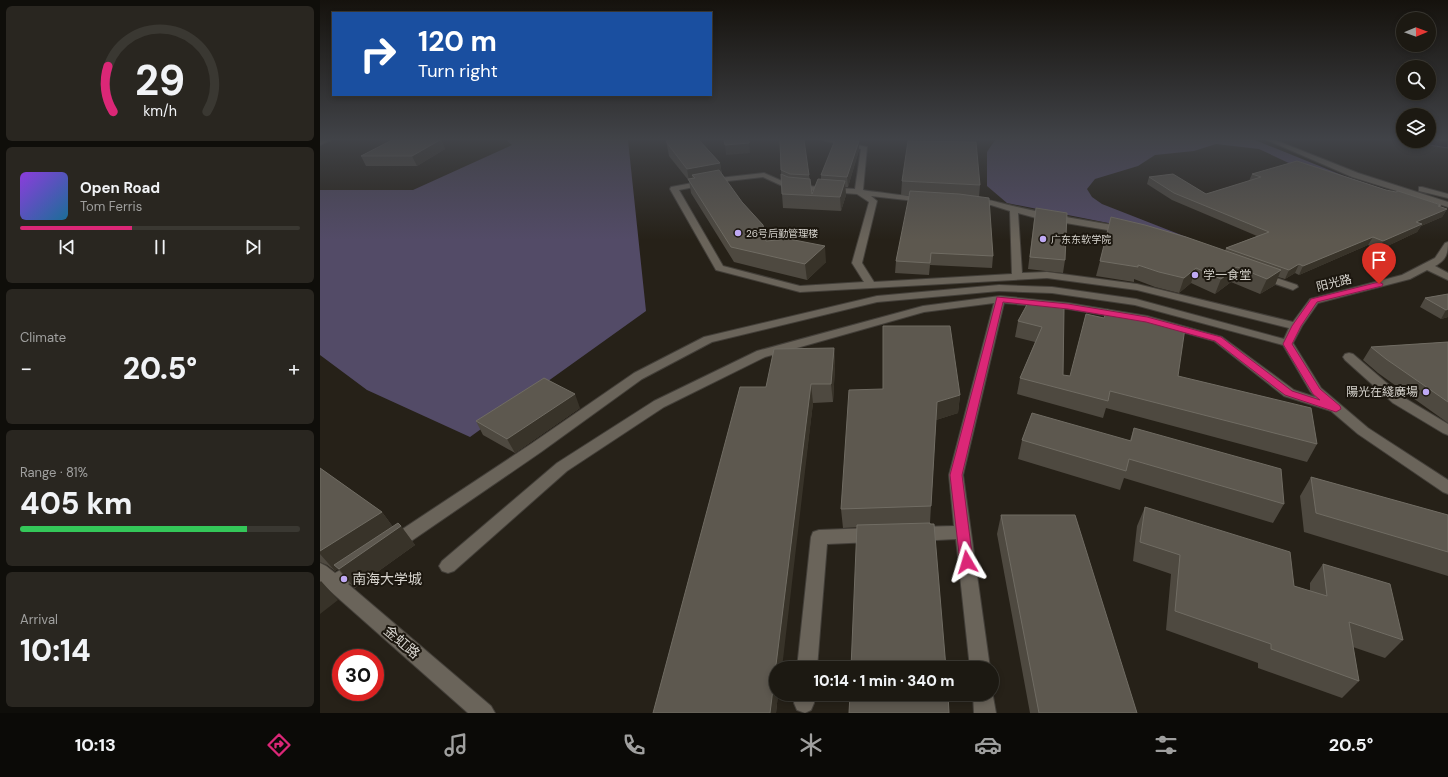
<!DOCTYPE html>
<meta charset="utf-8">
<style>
:root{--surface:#1c1912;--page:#292620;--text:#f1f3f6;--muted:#a0a09f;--line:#3a3832;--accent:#db2777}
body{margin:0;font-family:"DM Sans","Noto Sans SC",sans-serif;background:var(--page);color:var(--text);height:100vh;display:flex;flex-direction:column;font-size:15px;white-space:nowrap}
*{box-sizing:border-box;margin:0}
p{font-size:13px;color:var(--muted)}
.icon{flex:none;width:22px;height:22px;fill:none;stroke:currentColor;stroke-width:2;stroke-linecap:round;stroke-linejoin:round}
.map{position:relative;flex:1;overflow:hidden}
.side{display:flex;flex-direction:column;gap:6px;padding:6px;background:#0f0e0a;width:320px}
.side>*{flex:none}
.guide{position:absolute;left:12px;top:12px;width:380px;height:84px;border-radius:0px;box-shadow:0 2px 6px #0003,0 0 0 1px var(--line);background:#1a4fa0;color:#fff;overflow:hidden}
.needle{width:26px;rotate:89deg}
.buttons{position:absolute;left:1076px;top:12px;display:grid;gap:8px}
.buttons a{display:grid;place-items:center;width:40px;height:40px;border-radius:50%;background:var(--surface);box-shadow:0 2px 6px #0003,0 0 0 1px var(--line);font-size:20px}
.speed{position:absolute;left:12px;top:649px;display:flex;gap:8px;font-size:20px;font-weight:700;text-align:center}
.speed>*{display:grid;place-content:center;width:52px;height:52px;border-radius:50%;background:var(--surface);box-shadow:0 2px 6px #0003,0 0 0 1px var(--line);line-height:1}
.speed .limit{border:6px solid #d22;background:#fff;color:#111}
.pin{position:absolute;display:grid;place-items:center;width:34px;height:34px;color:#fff;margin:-41px -17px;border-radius:50% 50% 50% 0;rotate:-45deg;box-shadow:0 0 4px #0007}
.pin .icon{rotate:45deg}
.me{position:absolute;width:44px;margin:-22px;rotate:353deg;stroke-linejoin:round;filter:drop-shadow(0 0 3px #0008)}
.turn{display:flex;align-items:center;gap:14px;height:84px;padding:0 20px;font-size:18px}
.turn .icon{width:52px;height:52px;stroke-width:2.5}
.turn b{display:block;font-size:28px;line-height:34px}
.big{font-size:30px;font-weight:800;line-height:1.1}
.side .card{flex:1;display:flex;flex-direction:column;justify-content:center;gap:6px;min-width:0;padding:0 14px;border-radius:6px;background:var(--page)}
.side .dial{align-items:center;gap:0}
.dial svg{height:104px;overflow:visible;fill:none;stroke:var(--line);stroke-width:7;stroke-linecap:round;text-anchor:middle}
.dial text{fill:var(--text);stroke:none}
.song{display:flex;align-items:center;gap:12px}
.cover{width:48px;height:48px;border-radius:6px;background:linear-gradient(135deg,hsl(270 70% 55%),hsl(200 70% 35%))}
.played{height:4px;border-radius:2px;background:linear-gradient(90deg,var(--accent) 40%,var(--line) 40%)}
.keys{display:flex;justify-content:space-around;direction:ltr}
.heat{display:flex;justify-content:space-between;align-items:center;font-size:22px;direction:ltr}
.charge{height:6px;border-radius:3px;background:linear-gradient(90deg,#34c759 81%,var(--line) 0)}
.trip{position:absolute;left:449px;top:661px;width:230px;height:40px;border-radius:20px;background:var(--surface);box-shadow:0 2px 6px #0003,0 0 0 1px var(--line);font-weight:800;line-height:40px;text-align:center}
.dock{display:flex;height:64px;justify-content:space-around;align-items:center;background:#0b0a07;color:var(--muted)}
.dock .icon{width:28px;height:28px}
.dock .on{color:var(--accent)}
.dock b{font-size:18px;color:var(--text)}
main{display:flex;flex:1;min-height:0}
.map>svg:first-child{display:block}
</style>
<main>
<section class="side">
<div class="card dial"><svg viewBox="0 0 100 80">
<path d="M14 69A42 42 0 1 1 86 69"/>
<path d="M14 69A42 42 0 0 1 10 34" stroke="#db2777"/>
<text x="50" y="56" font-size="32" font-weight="700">29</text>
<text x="50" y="72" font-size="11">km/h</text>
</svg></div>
<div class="card">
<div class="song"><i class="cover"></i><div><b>Open Road</b><p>Tom Ferris</p></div></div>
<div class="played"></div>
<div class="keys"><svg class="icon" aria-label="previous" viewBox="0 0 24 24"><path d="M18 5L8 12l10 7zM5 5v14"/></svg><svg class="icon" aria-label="pause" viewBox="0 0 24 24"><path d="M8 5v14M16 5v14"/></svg><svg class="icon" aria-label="next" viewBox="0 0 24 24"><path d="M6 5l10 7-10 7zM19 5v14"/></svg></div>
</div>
<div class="card"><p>Climate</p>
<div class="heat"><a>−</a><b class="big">20.5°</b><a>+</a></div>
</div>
<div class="card"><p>Range · 81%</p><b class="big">405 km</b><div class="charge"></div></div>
<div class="card"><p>Arrival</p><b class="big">10:14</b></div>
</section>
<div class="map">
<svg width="1128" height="713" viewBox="0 0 1128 713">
<rect width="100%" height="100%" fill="#262118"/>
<!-- forest -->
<path fill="#534b67" d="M186,140H308L326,311L150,437L47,390L0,355V190H93L192,145Z
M675,140H935L1024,176L1126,210L973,165L939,149L896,144L874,151L835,155L818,166L775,179L767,189L772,197L782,204L874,240L687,203L667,186V152Z"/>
<!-- water -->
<path fill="#10081f" stroke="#4c4554" d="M1077,140L1109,141V140H1128V148Z"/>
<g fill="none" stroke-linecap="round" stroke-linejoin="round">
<!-- minor casing -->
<g stroke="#433f39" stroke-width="2">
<path id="minor" d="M3,140H11L0,145V141Z
M502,140H514L547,147L543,190C552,192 605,197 608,200L604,202L551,196L557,201L542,263L554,282L692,274L690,211L671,205L651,204L650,202C655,197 670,200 677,202C719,213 762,220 805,227L809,230L805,233L716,218L698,213L702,273L727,272L817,284L973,322L990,299L1082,275L1115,258L1125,243L1128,242C1128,254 1126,260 1115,266L1128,273V280L1107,270L1090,279L998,303L982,326L973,343L1001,388L1048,428L1128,480V494L1123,492L1038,434L1011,411L964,396L894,341L826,322L748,309L684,303L643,475L670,668H650L636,539L598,541L592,539L590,534L592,529L598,527L634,526L629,475L674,303L604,312L445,357L344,407L247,471L134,571L128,573L122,571L119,566L122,561L237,463L334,401L437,351L603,306L680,296L748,303L827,316L902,337L974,390L995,397L990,391L963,345L815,305L732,293L679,291L557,302L392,342L322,379L221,452L81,548L75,550L69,548L67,543L69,538L211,444L314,373L384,337L557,296L679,285L732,287L816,299L964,339L969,328L817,290L727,278L480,292L396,270L350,189L351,187L399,178L444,173L471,185L535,189L541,149ZM443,177L469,189L537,194L549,202L532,263L544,282L480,286L403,266L359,190L399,182Z
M947,140H955L1038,173L1128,202V207L1032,177Z
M1099,187H1102L1128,194V198L1099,191Z
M942,273L977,285L978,287L973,290L938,278L937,276L938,274Z
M1029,353L1033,354L1083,397L1128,424V435L1123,433L1073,403L1025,360L1023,357L1025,354Z
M552,528L558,530L560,535L558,540L552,542L507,544L497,668H477L491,537L493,532L499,530Z
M38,560L44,563L47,568L44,573L28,584L171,706L175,713H148L0,582V563L6,566L15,573Z
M672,691L676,713H654L653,694H672Z
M475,694H495L494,703L491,710L485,713L477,710L474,703Z"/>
</g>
<!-- minor -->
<use href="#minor" fill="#6a645a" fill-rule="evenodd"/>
</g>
<!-- wall -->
<path fill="#4e4940" d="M72,140H121L125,149L97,166H46L41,156Z
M346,140H379L400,163L402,174L446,241L506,262L487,280L414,262L371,193L369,181L349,156Z
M539,141V150L528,187H525L526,195L521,211L463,208L462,194L461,170L489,175L492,194L501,179V175Z
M932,174L1066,190L1121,205L1120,206L1127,209L1122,217L1101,226L1097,232L1059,250L1048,245L979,275L975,273L965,279L958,277L955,285L940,294L911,282L895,294L871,283L859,293L835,287L814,279V282L776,276L780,261L905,251L906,248L937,236L852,200L827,184L829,177L886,194L929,181Z
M582,181L660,185L659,197L673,256L672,268L610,265L609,275L575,273L576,261L590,195H581Z
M714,219L745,260L743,273L708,269Z
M1128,294V317L1121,319L1100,307L1105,298Z
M744,309L743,375L750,376H858L997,444L987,462L786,408L783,418L697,394L700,378L715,342L695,337L698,321Z
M1128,342V423L1058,373L1043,360L1051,347Z
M514,348L515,366L513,402L493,403L456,694H458L456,713L446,387Z
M640,395L638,413L616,420L610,523L523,528L521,509Z
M260,408L195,453L163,435L156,421Z
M814,428L964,504L953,523L804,478L800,490L698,459L702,440H810Z
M0,468L62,512L73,527L81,526L95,545L35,588L30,584L18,569L15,571L7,565L0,562Z
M991,477L1128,515V576L984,532L980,496Z
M825,507L974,586L990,591V583L1003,564L1083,640L1065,658L1033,647L1039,681L1022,698L938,668V663L846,630L851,574L813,561L817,526Z
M681,515L817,713H710L677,534Z"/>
<!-- shaded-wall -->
<path fill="#383329" d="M120,140H121L125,149L97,166L92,156Z
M539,141V150L528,187L527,177Z
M429,143L430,153L406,155L405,145Z
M400,163L402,176L375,178L372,175L373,181H369L367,169Z
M525,181L526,195L521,211L520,197Z
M1127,209L1122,217L1101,226L1097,232L1059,250L1063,241L1096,222Z
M1053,237L1048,245L979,275L983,266Z
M505,246L506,262L487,280L485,264Z
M979,264L975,273L965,279L969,270Z
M917,267L911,282L895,294L901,279Z
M876,268L871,283L859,293L864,278Z
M961,270L955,285L940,294L947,279Z
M1128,309V317L1121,319L1126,310Z
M514,348L515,366L513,402L511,384Z
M491,384L493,403L462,668H456V694H458L456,713H450Z
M255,394L260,408L195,453L187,439Z
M640,395L638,413L616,420L617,402Z
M62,512L75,530L81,526L95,545L35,588L19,569L14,565L18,569L15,571L0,554V551Z
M1,581L18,600L0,614V582Z"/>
<!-- building -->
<path fill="#5d584f" stroke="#706c63" d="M72,140H120L92,156H41Z
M346,140H379L400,163L367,169L347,143Z
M404,140H429V143L405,145Z
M460,140H484L489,175L470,174L461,170Z
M515,140L539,141L527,177L501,175Z
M588,141L656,142L660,185L582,181Z
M977,161L1066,190L1076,192L1078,191L1121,205L1118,206L1127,209L1096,222L1102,224L1063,241L1053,237L983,266L979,264L969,270L906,248L949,232L854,193L829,177L853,174L886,194L941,177L932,174Z
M399,170L422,202L443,225L446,241L469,239L505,246L485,264L411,247L368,179L375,178L372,175Z
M461,174L468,177L490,179L492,194L498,179L525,181L520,197L462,194Z
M590,191L639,194L669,198L673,256L611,253L610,263L576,261Z
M716,208L747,213L745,260L710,257Z
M791,217L825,225L866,237L961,270L947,279L917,267L901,279L876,268L864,278L839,272L818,265V267L780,261Z
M1128,294V309L1126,310L1105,298Z
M709,301L744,309L743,375L750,376L766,314L784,318L787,310L865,328L858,376L991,408L997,444L790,391L788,401L700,378L722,327L698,321Z
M563,326H630L640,395L617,402L611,506L521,509L529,390L563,389Z
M1128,342V402L1066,359L1051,347Z
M514,348L511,384H491L450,713H333L420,387H446L454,349Z
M224,378L255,394L187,439L156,421Z
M712,413L811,441L814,428L961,469L964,504L809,459L806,471L702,440Z
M0,468L62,512L0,551Z
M991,477L1128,515V552L996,513Z
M825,507L970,552L974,586L1007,596L1003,564L1070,584L1083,640L1029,622L1039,681L951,649V644L855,611L860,555L820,542Z
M681,515H755L817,713H719Z
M78,523L81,526L19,569L14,565Z
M610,523V524H614L626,668H531L537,525Z
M530,694H628L629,713H529Z"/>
<!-- sky -->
<linearGradient id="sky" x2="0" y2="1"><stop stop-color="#15120d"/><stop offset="0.58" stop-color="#414348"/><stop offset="1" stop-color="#414348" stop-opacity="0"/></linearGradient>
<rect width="1128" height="240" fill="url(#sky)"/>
<!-- route -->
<path fill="#db2777" stroke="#8e194d" d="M1059,282L1063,284L1062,286L997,302L981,326L972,344L1000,389L1020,406L1021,409L1016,412L965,395L895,341L826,322L748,309L683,302L642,475L653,562L651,566L647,568L642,566L640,562L630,475L677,297L748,304L827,317L901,337L972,391L1000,400L993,394L963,344L972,326L991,299Z"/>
<!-- markers -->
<g fill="#bfa9f4" stroke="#1c170f" stroke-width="1.5">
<circle cx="418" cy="233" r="4"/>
<circle cx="723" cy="239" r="4"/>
<circle cx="875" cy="275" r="4"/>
<circle cx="1106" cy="392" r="4"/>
<circle cx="24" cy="579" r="4"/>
</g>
<g text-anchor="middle" stroke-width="4" stroke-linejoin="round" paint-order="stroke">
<!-- far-poi labels -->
<g font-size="10" fill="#d7d4ce" stroke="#1c170f" text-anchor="start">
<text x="426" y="237">26号后勤管理楼</text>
<text x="731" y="243">广东东软学院</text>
</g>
<!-- poi labels -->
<g font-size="12" fill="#d7d4ce" stroke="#1c170f" text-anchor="start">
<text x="883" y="279">学一食堂</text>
<text x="1098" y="396" text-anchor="end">陽光在綫廣場</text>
</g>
<!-- street labels -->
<g font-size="12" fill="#d7d4ce" stroke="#1c170f">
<text transform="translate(1014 283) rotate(-14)" y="4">阳光路</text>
</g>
<!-- near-poi labels -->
<g font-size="14" fill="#d7d4ce" stroke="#1c170f" text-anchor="start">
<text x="32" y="584">南海大学城</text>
</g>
<!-- near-street labels -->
<g font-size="14" fill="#d7d4ce" stroke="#1c170f">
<text transform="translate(82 642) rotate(41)" y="5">金虹路</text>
</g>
</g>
</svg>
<div class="buttons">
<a><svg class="needle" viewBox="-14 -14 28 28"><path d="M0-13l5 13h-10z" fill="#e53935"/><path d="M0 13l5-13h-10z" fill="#a0a09f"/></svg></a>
<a><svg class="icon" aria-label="search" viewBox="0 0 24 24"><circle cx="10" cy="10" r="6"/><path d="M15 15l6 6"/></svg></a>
<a><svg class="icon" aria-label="layers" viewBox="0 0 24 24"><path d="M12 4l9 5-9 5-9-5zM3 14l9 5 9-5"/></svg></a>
</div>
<div class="speed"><div class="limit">30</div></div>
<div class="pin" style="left:1059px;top:284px;background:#d93025"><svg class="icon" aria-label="arrive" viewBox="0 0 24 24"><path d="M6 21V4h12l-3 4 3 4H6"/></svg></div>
<svg class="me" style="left:647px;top:562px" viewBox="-20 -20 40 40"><path d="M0-17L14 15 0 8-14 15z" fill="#db2777" stroke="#fff" stroke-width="4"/></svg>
<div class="trip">10:14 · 1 min · 340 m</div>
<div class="guide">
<div class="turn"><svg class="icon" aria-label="right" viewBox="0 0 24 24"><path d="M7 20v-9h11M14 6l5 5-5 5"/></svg><div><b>120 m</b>Turn right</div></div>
</div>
</div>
</main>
<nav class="dock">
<b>10:13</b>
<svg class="icon on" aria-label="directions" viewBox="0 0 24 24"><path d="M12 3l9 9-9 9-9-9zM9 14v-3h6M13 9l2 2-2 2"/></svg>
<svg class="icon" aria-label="music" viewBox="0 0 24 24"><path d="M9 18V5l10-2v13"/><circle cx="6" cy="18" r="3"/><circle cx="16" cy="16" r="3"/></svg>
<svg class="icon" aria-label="phone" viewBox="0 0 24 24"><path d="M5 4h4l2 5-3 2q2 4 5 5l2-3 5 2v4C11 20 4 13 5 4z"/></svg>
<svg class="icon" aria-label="climate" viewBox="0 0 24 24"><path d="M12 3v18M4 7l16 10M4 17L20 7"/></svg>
<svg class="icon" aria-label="car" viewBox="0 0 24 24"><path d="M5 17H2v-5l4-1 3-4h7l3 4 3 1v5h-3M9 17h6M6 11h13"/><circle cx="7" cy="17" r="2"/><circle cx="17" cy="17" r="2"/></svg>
<svg class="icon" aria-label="filters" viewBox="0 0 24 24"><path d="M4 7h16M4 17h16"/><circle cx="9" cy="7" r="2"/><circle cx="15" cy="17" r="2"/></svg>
<b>20.5°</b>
</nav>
